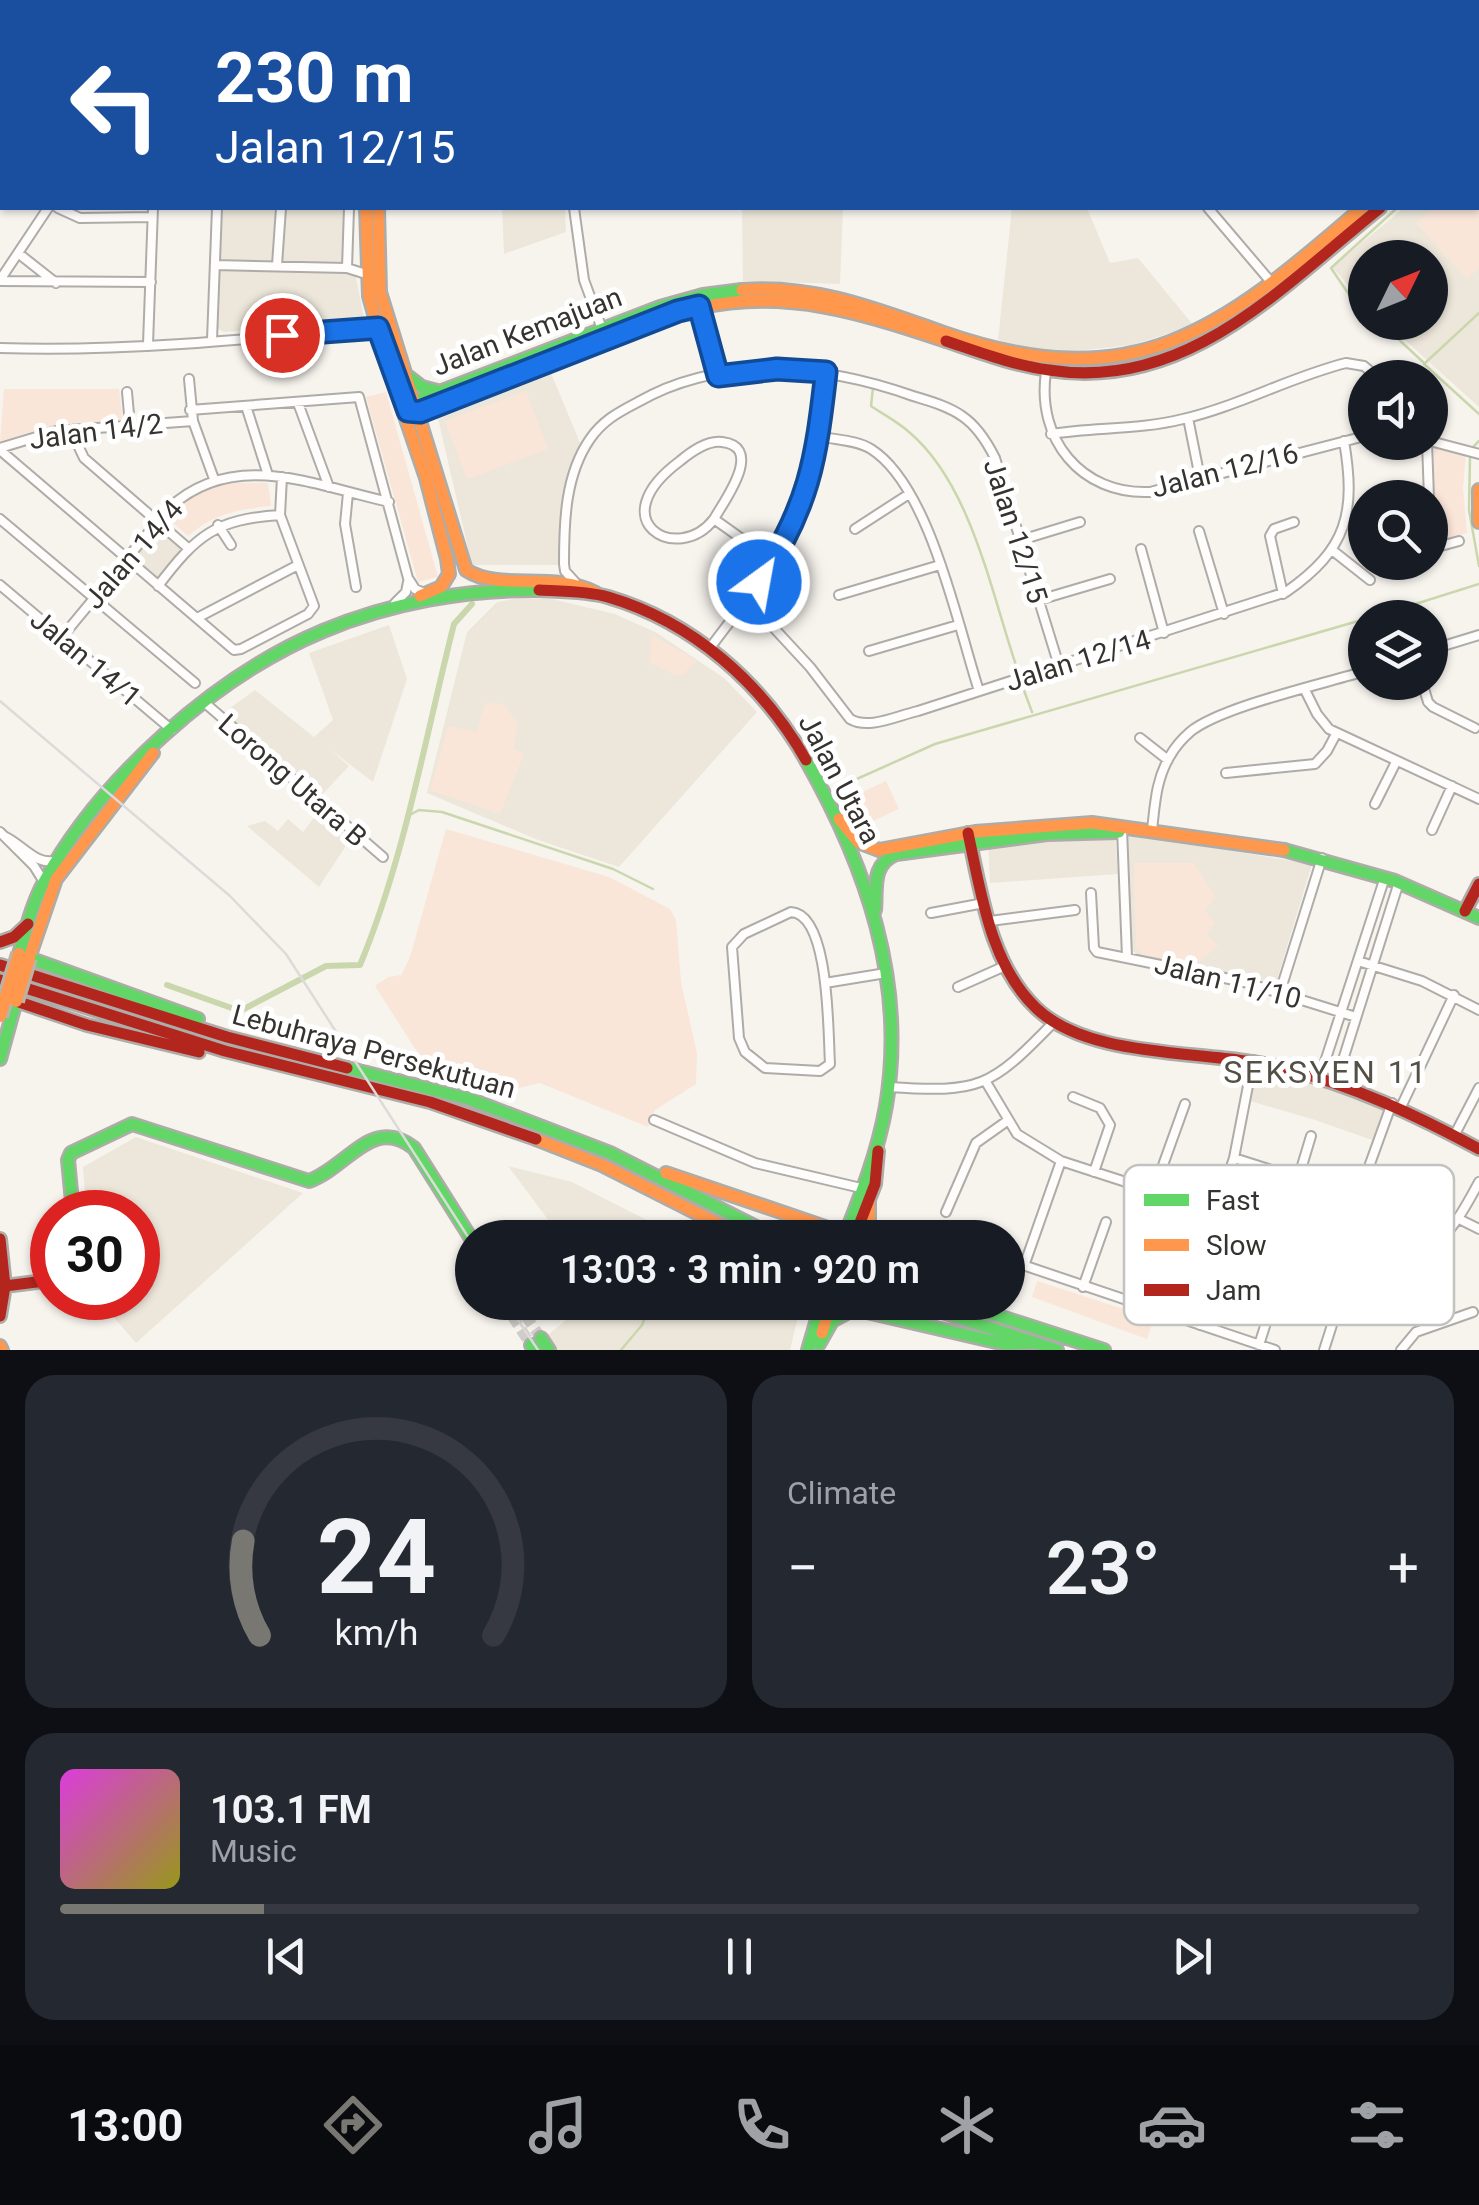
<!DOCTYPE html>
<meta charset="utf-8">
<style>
:root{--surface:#171b24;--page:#242831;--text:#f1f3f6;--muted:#9ea1a6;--line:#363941;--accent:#797772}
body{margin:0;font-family:Roboto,sans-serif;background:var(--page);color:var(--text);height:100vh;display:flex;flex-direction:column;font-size:38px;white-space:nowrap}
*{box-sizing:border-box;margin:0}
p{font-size:32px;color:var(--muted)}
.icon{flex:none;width:55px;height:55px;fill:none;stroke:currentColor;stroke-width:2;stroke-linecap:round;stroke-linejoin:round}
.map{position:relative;height:1350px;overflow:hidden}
.panel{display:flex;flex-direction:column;gap:25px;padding:25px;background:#0d0f14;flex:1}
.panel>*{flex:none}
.top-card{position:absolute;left:0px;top:0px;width:1480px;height:210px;box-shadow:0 2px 8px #0004;background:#1a4fa0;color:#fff;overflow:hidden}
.needle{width:65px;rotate:47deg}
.controls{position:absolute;left:1348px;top:240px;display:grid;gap:20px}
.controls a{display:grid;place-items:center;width:100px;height:100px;border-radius:50%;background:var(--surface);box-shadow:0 2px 8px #0004;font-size:50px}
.speed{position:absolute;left:30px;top:1190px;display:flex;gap:20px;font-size:50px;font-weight:700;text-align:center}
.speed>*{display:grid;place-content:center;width:130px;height:130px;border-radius:50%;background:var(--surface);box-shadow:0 2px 8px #0004;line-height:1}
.speed .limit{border:15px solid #d22;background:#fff;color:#111}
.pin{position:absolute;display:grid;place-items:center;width:85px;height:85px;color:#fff;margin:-42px;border:5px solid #fff;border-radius:50%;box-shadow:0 2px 10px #0007}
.me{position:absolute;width:110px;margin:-55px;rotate:32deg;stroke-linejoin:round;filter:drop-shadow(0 0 8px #0008)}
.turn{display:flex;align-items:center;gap:35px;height:210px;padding:0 50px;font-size:45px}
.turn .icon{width:130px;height:130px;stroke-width:2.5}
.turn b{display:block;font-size:70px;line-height:85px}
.big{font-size:75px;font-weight:600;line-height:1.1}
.panel .tile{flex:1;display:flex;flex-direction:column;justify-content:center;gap:15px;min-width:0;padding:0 35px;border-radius:30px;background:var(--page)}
.panel .dial{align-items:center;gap:0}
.dial svg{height:260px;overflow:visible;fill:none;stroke:var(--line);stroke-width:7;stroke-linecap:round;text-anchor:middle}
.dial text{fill:var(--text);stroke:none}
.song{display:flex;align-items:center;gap:30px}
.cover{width:120px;height:120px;border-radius:15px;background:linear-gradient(135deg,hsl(300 70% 55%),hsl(60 70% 35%))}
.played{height:10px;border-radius:5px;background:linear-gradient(90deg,var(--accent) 15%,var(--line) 15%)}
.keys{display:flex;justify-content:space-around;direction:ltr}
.heat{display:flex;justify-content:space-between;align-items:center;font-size:55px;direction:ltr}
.panel .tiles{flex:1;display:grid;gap:25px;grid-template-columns:1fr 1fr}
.tile:last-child{grid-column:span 2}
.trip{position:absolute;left:455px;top:1220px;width:570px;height:100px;border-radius:50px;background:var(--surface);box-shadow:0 2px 8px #0004;font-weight:600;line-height:100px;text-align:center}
.tab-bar{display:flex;height:160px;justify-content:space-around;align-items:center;background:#090b0e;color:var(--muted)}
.tab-bar .icon{width:70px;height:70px}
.tab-bar .current{color:var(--accent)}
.tab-bar b{font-size:45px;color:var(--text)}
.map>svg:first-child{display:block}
</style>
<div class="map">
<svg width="1479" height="1350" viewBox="0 0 1479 1350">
<rect width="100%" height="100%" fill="#f7f4ee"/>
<!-- built -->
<path fill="#ede7db" d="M1478,146H1479V407L1386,323L1430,322V258H1365V304L1332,267L1404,208H1478Z
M219,208H355L353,263L365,322L224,332L216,328Z
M502,208H565L566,232L504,254Z
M742,208L843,210L840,284L743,281Z
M1012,208H1087L1110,263L1138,258L1194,326L1131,345L1049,354L998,340Z
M551,373L580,443L567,476L558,565H472L438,419Z
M160,527L184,547L156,580L131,559Z
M519,598L552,599L615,614L657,633L724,678L757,712L619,867L538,840L427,793L467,632L497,602Z
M389,625L407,679L373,782L331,750L349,766L320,797L223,713L255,690L314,737L333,720L309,653Z
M319,811L351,838L319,887L247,826L265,821L278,831L288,819L303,832Z
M1127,834L1312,864L1276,983L1139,957L1131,949Z
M1115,835L1118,874L990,883L988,844Z
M1264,1069L1328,1087L1387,1109L1375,1141L1315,1120L1250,1101L1254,1075Z
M136,1137L303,1193L136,1343L97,1298H138V1212H86L83,1167Z
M508,1166L572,1182L680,1237H561Z
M587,1303H752L798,1317L790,1350H552L544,1338Z"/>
<!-- green -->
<path fill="#fae5d9" d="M1479,166V268L1467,279L1416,223L1434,208H1478Z
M4,389H119L123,422C79,424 39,424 0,444Z
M526,391L548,449L467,479L445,421Z
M386,392L438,577L418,582L366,397Z
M1434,445L1466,452L1463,488L1467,533L1441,540L1434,489Z
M221,483H268L271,506C238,509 214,514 188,536L167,518L187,499Z
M652,635L697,661L682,675H675L649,662Z
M485,703L503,704L518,723L513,748L524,754L500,814L430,790L448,726L477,732Z
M886,781L899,809L869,823L856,795Z
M446,829L609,877L670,909L676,920L681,982L697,1053L696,1084L655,1110L648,1127L540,1083L511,1090L423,1061L375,986L388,977L401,975L410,957Z
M1134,863H1194L1216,898L1204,910L1216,923L1206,933L1218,946L1199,962L1143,955L1136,947Z
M1037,1281L1154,1319L1147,1339L1032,1297Z"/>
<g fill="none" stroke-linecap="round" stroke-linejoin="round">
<!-- stream -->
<path stroke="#cad7ad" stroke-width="2.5" d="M1365,309L1350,296L1331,268L1397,208
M1479,313L1424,364L1479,414
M1380,322L1423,362
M873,388L871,406C884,415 898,422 909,432C973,486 992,598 1019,674
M1474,446L1479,441
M1470,458L1469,510L1479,566
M1371,618L1479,584
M1022,685L1032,712
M850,782L935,744L1365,619
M406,817L419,810L442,812L613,869L653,889
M621,1350L642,1325L651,1302"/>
<!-- canal -->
<path stroke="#cad7ad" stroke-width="6" d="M167,985L240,1011L326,966L360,965C405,857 425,738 454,624L472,604"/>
<!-- river -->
<path stroke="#cad7ad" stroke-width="11" d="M113,2L114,0
M0,163L2,159"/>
<!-- secondary-tunnel -->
<path stroke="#d0cdc8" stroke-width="11" stroke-dasharray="11 5.5" stroke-linecap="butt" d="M503,1302L531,1345
M516,1302L541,1338"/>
<!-- street casing -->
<g stroke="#aeaca8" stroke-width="12">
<path id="street" d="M990,0L996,2
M47,2L49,0
M185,2L187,0
M222,2V0
M289,2V0
M359,2V0
M576,2V0
M1470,2L1473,0
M1478,40H1479
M0,69L2,65
M58,208L80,218L152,217
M574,208L584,280L602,329
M1208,208L1271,282
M18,253L56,283
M215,265L347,268L366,274
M277,265L281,208
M347,268L349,208
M0,280L48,208
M0,281L151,282
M700,307L718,376
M212,340L217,208
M148,344L153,208
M0,348C125,352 253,339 378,327
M1046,372C1036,439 1081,495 1150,492L1365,436
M189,379L193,421L214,479
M127,392L130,425
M298,403L329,487
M246,406L268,475
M190,410L359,397L408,578L415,589L424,593
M1188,418L1200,478
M75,429V439L84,458L188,548
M1051,434C1095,427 1139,430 1183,419C1239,406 1290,377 1346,363L1364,366L1378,378
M819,436C835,440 857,440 871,449C930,486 958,627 979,691
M1430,441L1479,454
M1427,442L1429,498
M0,448L56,431L193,421
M0,450L234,650L241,649L308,614L314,606L280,515L282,477
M348,493L345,524L356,587
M1430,506L1433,549
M0,519L195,683
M714,519C678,566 599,521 680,461C691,452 707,440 722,442C765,447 724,501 714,519L773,561
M218,525L231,545
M855,529L909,494
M1199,531L1224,614
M1021,540L1080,522
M1141,549L1164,633
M1430,549L1459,541
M1332,550L1370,580
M575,582L565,571L564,564C564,522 565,475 590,439C603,420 619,412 638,402C721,354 826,365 913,396C929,401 948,406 962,416C977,426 987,442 995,458L1059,666
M0,585L172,730
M158,586C196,536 215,519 280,515
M1283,594L1270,536L1274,529L1294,522
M839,595L940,565
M1039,600L1110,579
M395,603L406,592L408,582
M744,604L773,627L810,667L850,719C869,730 896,716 918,711L1286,592C1348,549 1356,512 1344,441
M197,618L298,565
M62,637L168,509C233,448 313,485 389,502
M710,648C741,606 776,566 797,518C817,472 821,421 826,372
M1430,650L1479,635
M869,651L958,625
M1422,682L1428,702L1433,707L1475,728
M1305,690L1317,714L1329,729L1479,799
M205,703L383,857
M1140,738L1168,760
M1226,773L1315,764L1327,751L1336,734
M1375,804L1396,762
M1122,829L1127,957
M1152,830C1155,804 1156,779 1170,756C1175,747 1182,739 1190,732C1220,707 1323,684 1365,671
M1432,830L1452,786
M0,832L34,866L44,882
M6,837C24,846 37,867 58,860
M1091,893L1094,948L1097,952L1244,982L1356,1017
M791,912C830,914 828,1033 830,1064L820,1071L765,1068L745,1052L739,1038L732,947L744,934Z
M931,913L984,903
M990,921L1075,910
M1358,961L1422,981L1479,1010
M825,983L886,973
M958,987L1005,966
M1280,992L1322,858
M1320,1077L1385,877
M986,1082L1017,1134L1061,1161L1354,1256C1427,1270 1447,1242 1479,1182
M1336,1082L1399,882
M889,1087C980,1093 990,1088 1053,1023
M1073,1097L1100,1108L1110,1125L1094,1172
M1401,1107L1454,995
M654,1120L755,1163L861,1188
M1454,1136L1479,1088
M1234,1158L1388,1207L1401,1218L1415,1256
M1298,1179L1311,1136
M1153,1193L1185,1104
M1358,1197L1392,1103
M946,1212L976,1143L1007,1121
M1215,1214L1234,1158L1253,1060
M1459,1219L1479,1229
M1008,1260L1275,1350
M1024,1266L1061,1161
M1083,1287L1106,1222
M1143,1306L1164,1239
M1200,1325L1221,1262
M1259,1345L1278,1285
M1324,1350L1354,1256
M1401,1350L1416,1332L1473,1312"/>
</g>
<!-- fast casing -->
<g stroke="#aeaca8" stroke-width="16">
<path id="fast" d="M1478,65L1479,66
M1478,88L1479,90
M583,348L420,413L408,411L416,401L660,307L703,295L742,290
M409,377L422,387L441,392
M806,760C866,866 907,982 886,1106C878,1152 861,1195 844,1238
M1284,850L1395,881L1479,918
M875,910C877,887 871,865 896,854L1047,834L1119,832
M19,954C26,930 32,904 44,882C100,779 215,676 323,631C389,603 467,589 539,590
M29,958L198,1019
M0,1059L16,1001
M347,1068L469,1099L610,1153L778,1238
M73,1212L68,1160L71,1153L132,1124L309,1181C348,1167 372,1115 414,1148L472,1240
M912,1302L1057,1350
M955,1302L1104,1350
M541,1338L549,1350
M819,1344L832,1321L854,1309L1005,1344L1032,1343
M531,1345L535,1350
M808,1350L822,1302"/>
</g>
<!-- slow casing -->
<g stroke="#aeaca8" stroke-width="16">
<path id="slow" d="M383,0V2
M1478,130H1479
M366,208L369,296L391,375L426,478L447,559L449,574L441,587L420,596
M378,208L380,292L466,570C500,592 553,571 596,593
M742,290C812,284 876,309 941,332C1134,400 1220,331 1362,208
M583,348C621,334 659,317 699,308C784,288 865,313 946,341
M1479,490V522
M839,819L858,842L879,850L975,832L1092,823L1284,850
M29,958L56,879L153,753
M536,1139L602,1165L746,1238
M666,1173L834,1230L843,1238
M869,1200V1230L873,1238
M822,1333L831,1302
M0,1346L2,1350"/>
</g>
<!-- jam casing -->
<g stroke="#aeaca8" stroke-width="16">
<path id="jam" d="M1402,0L1404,2
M1419,0L1422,2
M371,2L372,0
M1478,76L1479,78
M1478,110L1479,109
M946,341C979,352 1013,365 1049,370C1187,392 1281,287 1380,208
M539,590C559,591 589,591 608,597C693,622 762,683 806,760
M968,833C981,892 990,964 1036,1008C1091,1061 1209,1049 1283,1068C1352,1085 1416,1115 1479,1149
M1465,911L1479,884
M0,942L14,937L28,924
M0,965L227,1037L347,1068
M0,980L225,1051L430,1102L536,1139
M16,1001L87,1025L199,1052
M854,1238L875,1184L878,1151
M0,1239L5,1286L0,1316
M5,1286L52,1280"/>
</g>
<!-- street -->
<use href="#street" stroke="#fefdfc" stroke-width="8"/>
<!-- fast -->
<use href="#fast" stroke="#63d668" stroke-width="11"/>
<!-- slow -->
<use href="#slow" stroke="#ff974d" stroke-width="11"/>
<!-- jam -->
<use href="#jam" stroke="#b3261e" stroke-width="11"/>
<!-- tram -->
<path stroke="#dcdbda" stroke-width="2.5" d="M0,701L230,896L286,954L472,1243
M506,1302L538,1350"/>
<!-- slow-bridge casing -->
<g stroke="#b7b5a9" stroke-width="18" stroke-linecap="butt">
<path id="slow-bridge" d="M16,1001L29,958
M0,1016L19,954"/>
</g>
<!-- slow-bridge -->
<use href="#slow-bridge" stroke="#ff974d" stroke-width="12"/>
</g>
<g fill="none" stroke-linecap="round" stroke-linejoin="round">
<!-- route casing -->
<g stroke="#114b97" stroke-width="25">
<path id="route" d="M282,335L378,328L408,411L420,412L678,311L699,306L718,376L777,369L826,372C816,461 809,506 759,582"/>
</g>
<!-- route -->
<use href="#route" stroke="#1a73e8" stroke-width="18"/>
</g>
<g text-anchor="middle" stroke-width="10" stroke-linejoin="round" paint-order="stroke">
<!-- street labels -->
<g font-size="28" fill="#35332f" stroke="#fff">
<text transform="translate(527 331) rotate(-21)" y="10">Jalan Kemajuan</text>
<text transform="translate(96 431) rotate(-7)" y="10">Jalan 14/2</text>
<text transform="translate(1225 470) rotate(-14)" y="10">Jalan 12/16</text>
<text transform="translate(1016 531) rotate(72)" y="10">Jalan 12/15</text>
<text transform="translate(133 554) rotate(-49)" y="10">Jalan 14/4</text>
<text transform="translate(86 658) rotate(40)" y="10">Jalan 14/1</text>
<text transform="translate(1078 660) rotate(-17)" y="10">Jalan 12/14</text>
<text transform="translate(840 779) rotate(62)" y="10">Jalan Utara</text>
<text transform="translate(293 780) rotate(41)" y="10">Lorong Utara B</text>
<text transform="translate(1228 981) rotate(14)" y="10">Jalan 11/10</text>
<text transform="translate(374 1051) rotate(15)" y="10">Lebuhraya Persekutuan</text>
</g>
<!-- quarter labels -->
<g font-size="32" letter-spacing="2.5" fill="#545046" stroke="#fff">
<text x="1326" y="1083">SEKSYEN 11</text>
</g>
</g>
<!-- legend -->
<rect x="1124" y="1165" width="330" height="160" rx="15" fill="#fff" stroke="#c2c2c1" stroke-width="2.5"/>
<rect x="1144" y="1194" width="45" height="12" fill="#63d668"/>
<rect x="1144" y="1239" width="45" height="12" fill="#ff974d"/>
<rect x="1144" y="1284" width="45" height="12" fill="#b3261e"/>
<g font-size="28" fill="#35332f">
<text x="1206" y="1210">Fast</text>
<text x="1206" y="1255">Slow</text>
<text x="1206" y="1300">Jam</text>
</g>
</svg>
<div class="controls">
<a><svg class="needle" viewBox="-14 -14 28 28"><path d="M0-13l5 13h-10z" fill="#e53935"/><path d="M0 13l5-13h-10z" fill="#9ea1a6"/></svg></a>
<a><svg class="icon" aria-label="sound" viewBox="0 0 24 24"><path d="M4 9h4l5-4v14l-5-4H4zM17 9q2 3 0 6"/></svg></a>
<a><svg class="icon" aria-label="search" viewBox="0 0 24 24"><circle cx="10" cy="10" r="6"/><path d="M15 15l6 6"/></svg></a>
<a><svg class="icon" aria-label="layers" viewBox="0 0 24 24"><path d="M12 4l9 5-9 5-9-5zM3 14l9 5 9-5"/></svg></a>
</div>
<div class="speed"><div class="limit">30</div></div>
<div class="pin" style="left:282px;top:335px;background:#d93025"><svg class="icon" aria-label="arrive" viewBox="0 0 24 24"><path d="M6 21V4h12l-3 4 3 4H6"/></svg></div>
<svg class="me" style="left:759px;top:582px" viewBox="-20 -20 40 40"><circle r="17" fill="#1a73e8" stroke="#fff" stroke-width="3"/><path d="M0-11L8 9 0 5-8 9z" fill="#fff"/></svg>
<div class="trip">13:03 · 3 min · 920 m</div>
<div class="top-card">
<div class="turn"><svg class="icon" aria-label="left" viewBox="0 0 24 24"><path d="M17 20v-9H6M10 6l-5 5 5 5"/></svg><div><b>230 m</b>Jalan 12/15</div></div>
</div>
</div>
<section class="panel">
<div class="tiles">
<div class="tile dial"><svg viewBox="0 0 100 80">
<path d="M14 69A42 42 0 1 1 86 69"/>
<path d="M14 69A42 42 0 0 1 9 40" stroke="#797772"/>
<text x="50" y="56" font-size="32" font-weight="700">24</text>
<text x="50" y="72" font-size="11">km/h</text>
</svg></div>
<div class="tile"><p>Climate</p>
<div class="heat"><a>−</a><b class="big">23°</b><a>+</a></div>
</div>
<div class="tile">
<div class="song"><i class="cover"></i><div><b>103.1 FM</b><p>Music</p></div></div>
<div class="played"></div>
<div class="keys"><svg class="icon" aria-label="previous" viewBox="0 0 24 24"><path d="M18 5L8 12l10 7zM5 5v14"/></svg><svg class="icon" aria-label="pause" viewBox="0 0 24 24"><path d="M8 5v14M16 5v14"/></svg><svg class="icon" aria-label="next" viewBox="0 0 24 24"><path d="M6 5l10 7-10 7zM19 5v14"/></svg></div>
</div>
</div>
</section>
<nav class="tab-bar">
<b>13:00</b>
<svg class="icon current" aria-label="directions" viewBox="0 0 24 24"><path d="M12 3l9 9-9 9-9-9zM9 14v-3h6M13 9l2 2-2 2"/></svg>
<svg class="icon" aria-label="music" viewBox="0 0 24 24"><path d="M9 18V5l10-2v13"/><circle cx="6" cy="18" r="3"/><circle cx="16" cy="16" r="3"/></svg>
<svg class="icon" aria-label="phone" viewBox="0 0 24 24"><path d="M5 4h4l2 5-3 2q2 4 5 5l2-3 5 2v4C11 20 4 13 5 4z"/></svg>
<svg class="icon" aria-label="climate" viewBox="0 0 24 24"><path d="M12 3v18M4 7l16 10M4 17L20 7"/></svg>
<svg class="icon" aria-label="car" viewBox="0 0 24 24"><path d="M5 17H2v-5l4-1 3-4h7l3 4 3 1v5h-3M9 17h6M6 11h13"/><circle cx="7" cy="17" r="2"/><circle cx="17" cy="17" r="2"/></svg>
<svg class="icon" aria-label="filters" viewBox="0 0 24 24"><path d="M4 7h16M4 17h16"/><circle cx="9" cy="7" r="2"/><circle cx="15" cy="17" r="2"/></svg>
</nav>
